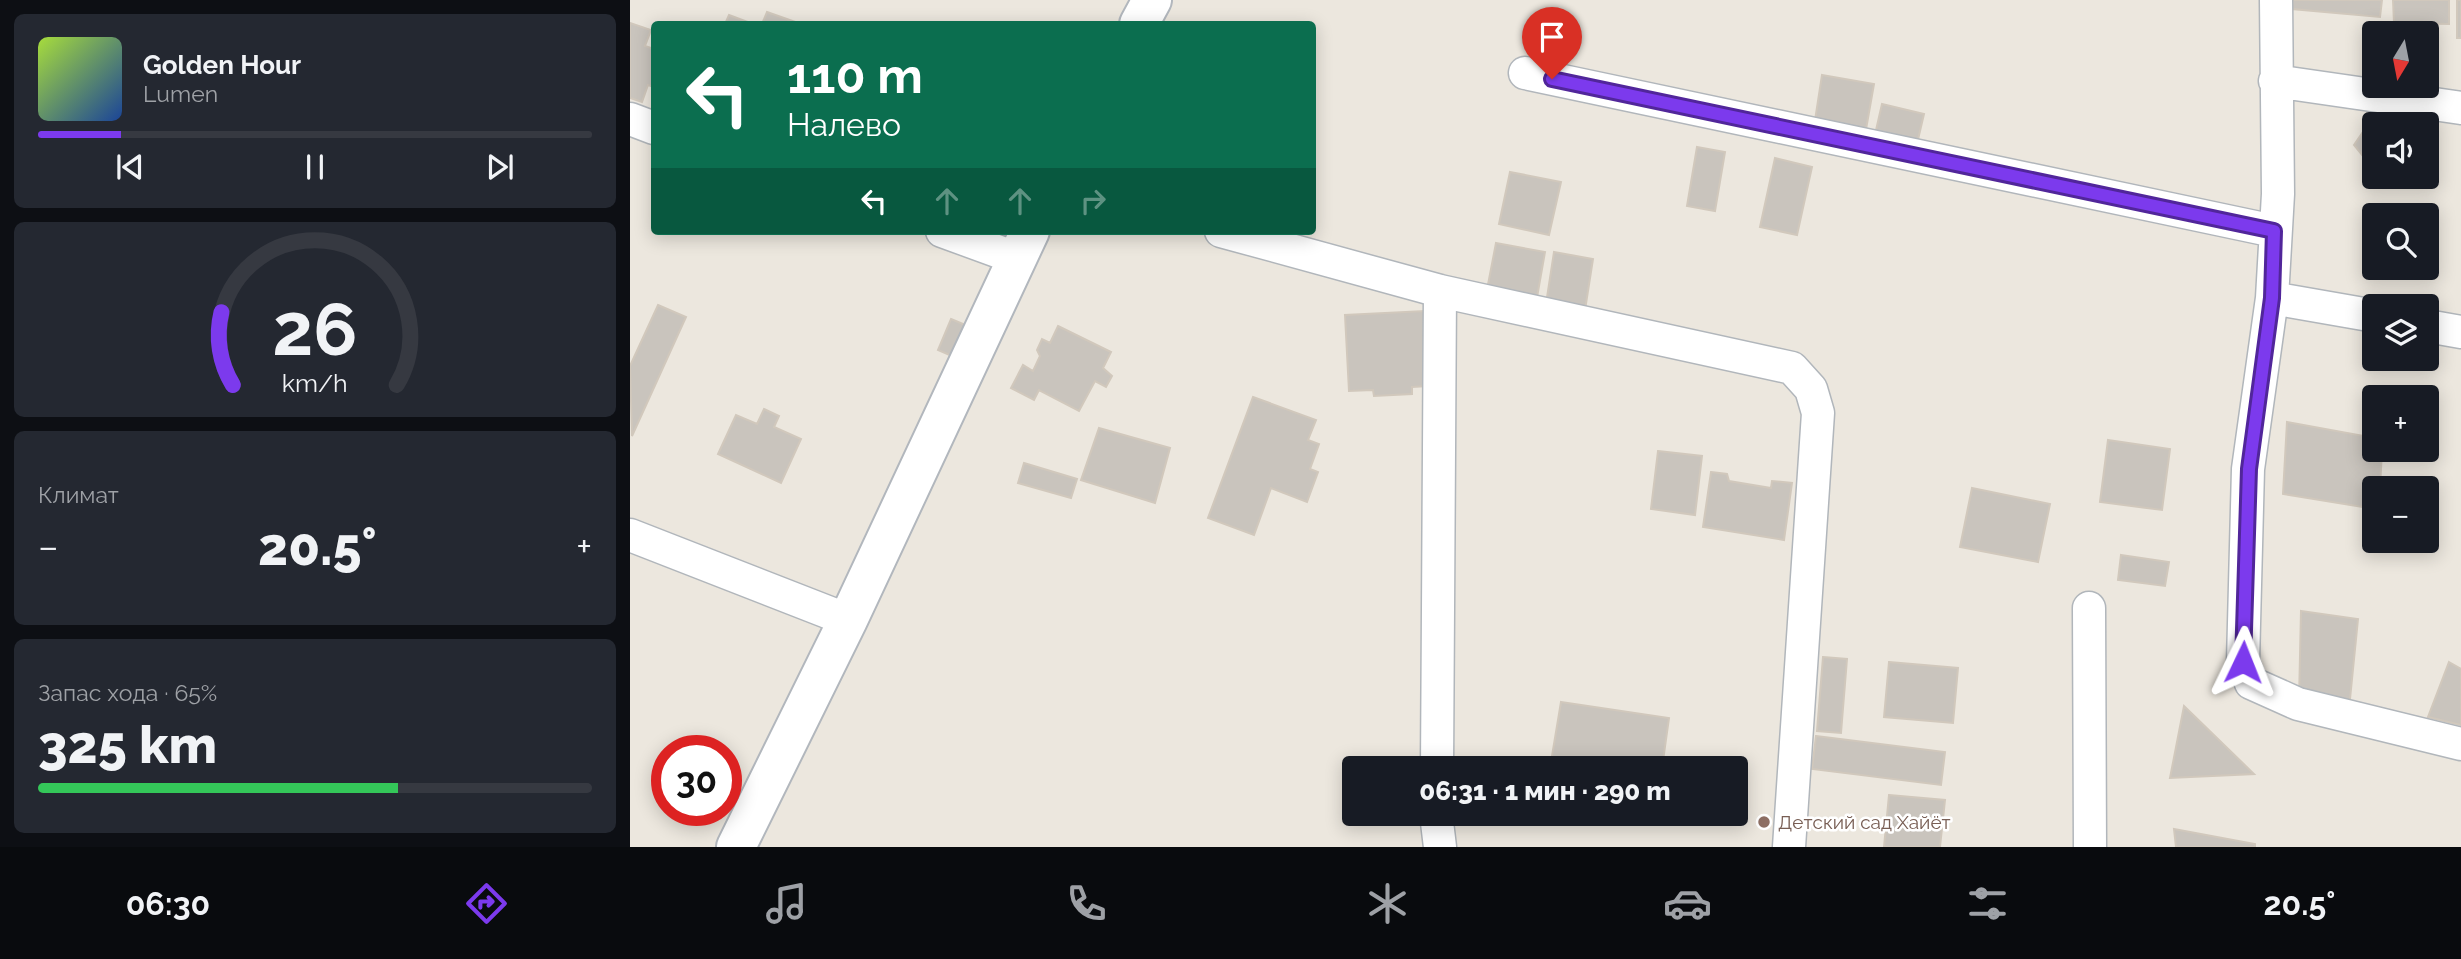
<!DOCTYPE html>
<html lang="ru">
<meta charset="utf-8">
<style>
:root{--surface:#171b24;--page:#242831;--text:#f1f3f6;--muted:#9ea1a6;--line:#363941;--accent:#7c3aed}
body{margin:0;font-family:Raleway,sans-serif;background:var(--page);color:var(--text);height:100vh;display:flex;flex-direction:column;font-size:26px;white-space:nowrap}
*{box-sizing:border-box;margin:0}
p{font-size:23px;color:var(--muted)}
.icon{flex:none;width:38px;height:38px;fill:none;stroke:currentColor;stroke-width:2;stroke-linecap:round;stroke-linejoin:round}
.map{position:relative;flex:1;overflow:hidden}
.drawer{display:flex;flex-direction:column;gap:14px;padding:14px;background:#0d0f14;width:630px}
.drawer>*{flex:none}
.top-card{position:absolute;left:21px;top:21px;width:665px;height:214px;border-radius:7px;box-shadow:0 4px 18px #0003;background:#0b6e4f;color:#fff;overflow:hidden}
.needle{width:46px;rotate:190deg}
.tools{position:absolute;left:1732px;top:21px;display:grid;gap:14px}
.tools a{display:grid;place-items:center;width:77px;height:77px;border-radius:7px;background:var(--surface);box-shadow:0 4px 18px #0003;font-size:35px}
.speed{position:absolute;left:21px;top:735px;display:flex;gap:14px;font-size:35px;font-weight:700;text-align:center}
.speed>*{display:grid;place-content:center;width:91px;height:91px;border-radius:50%;background:var(--surface);box-shadow:0 4px 18px #0003;line-height:1}
.speed .limit{border:10px solid #d22;background:#fff;color:#111}
.pin{position:absolute;display:grid;place-items:center;width:60px;height:60px;color:#fff;margin:-72px -30px;border-radius:50% 50% 50% 0;rotate:-45deg;box-shadow:0 0 7px #0007}
.pin .icon{rotate:45deg}
.me{position:absolute;width:77px;margin:-38px;rotate:2deg;stroke-linejoin:round;filter:drop-shadow(0 0 5px #0008)}
.turn{display:flex;align-items:center;gap:24px;height:147px;padding:0 21px;font-size:32px}
.turn .icon{width:91px;height:91px;stroke-width:2.5}
.turn b{display:block;font-size:49px;line-height:60px}
.lanes{display:flex;align-items:center;height:66px;padding:0 21px;background:#0003;justify-content:center;gap:35px;direction:ltr}
.lanes .off{opacity:.35}
.big{font-size:52px;font-weight:800;line-height:1.1}
.drawer .card{flex:1;display:flex;flex-direction:column;justify-content:center;gap:10px;min-width:0;padding:0 24px;border-radius:10px;background:var(--page)}
.drawer .dial{align-items:center;gap:0}
.dial svg{height:182px;overflow:visible;fill:none;stroke:var(--line);stroke-width:7;stroke-linecap:round;text-anchor:middle}
.dial text{fill:var(--text);stroke:none}
.song{display:flex;align-items:center;gap:21px}
.cover{width:84px;height:84px;border-radius:10px;background:linear-gradient(135deg,hsl(80 70% 55%),hsl(220 70% 35%))}
.played{height:7px;border-radius:4px;background:linear-gradient(90deg,var(--accent) 15%,var(--line) 15%)}
.keys{display:flex;justify-content:space-around;direction:ltr}
.heat{display:flex;justify-content:space-between;align-items:center;font-size:38px;direction:ltr}
.charge{height:10px;border-radius:5px;background:linear-gradient(90deg,#34c759 65%,var(--line) 0)}
.trip{position:absolute;left:712px;top:756px;width:406px;height:70px;border-radius:7px;background:var(--surface);box-shadow:0 4px 18px #0003;font-weight:800;line-height:70px;text-align:center}
.tab-bar{display:flex;height:112px;justify-content:space-around;align-items:center;background:#090b0e;color:var(--muted)}
.tab-bar .icon{width:49px;height:49px}
.tab-bar .on{color:var(--accent)}
.tab-bar b{font-size:32px;color:var(--text)}
main{display:flex;flex:1;min-height:0}
.map>svg:first-child{display:block}
</style>
<main>
<section class="drawer">
<div class="card">
<div class="song"><i class="cover"></i><div><b>Golden Hour</b><p>Lumen</p></div></div>
<div class="played"></div>
<div class="keys"><svg class="icon" aria-label="previous" viewBox="0 0 24 24"><path d="M18 5L8 12l10 7zM5 5v14"/></svg><svg class="icon" aria-label="pause" viewBox="0 0 24 24"><path d="M8 5v14M16 5v14"/></svg><svg class="icon" aria-label="next" viewBox="0 0 24 24"><path d="M6 5l10 7-10 7zM19 5v14"/></svg></div>
</div>
<div class="card dial"><svg viewBox="0 0 100 80">
<path d="M14 69A42 42 0 1 1 86 69"/>
<path d="M14 69A42 42 0 0 1 9 37" stroke="#7c3aed"/>
<text x="50" y="56" font-size="32" font-weight="700">26</text>
<text x="50" y="72" font-size="11">km/h</text>
</svg></div>
<div class="card"><p>Климат</p>
<div class="heat"><a>−</a><b class="big">20.5°</b><a>+</a></div>
</div>
<div class="card"><p>Запас хода · 65%</p><b class="big">325 km</b><div class="charge"></div></div>
</section>
<div class="map">
<svg width="1831" height="847" viewBox="0 0 1831 847">
<rect width="100%" height="100%" fill="#ece7de"/>
<!-- building -->
<path fill="#c9c4bd" stroke="#d1c8bc" stroke-width="2" d="M1663,0H1752L1750,17L1662,9Z
M1763,0H1819V24L1764,23Z
M1827,0H1831V38H1827Z
M137,12L171,24H132Z
M99,15L123,24H95Z
M0,23L21,30L15,46L24,49V87L18,85L12,102L0,98Z
M1192,75L1244,84L1235,135L1184,127Z
M1252,104L1294,114L1286,148L1244,139Z
M1737,126L1745,164V171L1724,145Z
M1067,147L1095,152L1085,211L1057,206Z
M1145,158L1182,167L1167,235L1130,227Z
M880,172L931,182L919,235L869,224Z
M866,243L915,252L906,303L856,295Z
M924,252L963,259L955,310L916,304Z
M28,305L56,317L2,436L0,366Z
M795,311L798,386L782,387V394L744,396L743,390L719,391L715,315Z
M321,319L338,326L324,357L308,350Z
M428,326L481,352L473,368L482,376L476,387L465,381L449,411L409,390L404,400L381,388L393,365L403,371L410,356L407,350L412,339L420,343Z
M623,397L686,420L678,440L689,444L680,469L688,472L677,502L641,488L624,535L578,518Z
M134,409L149,416L144,427L171,439L151,483L88,454L106,415L127,424Z
M1657,422L1745,438V450H1752L1750,488H1745V509L1653,494Z
M469,428L540,448L525,503L451,480Z
M1478,440L1540,449L1532,510L1470,502Z
M1028,451L1072,456L1065,515L1021,509Z
M394,463L447,479L441,498L388,483Z
M1081,472L1097,474L1099,481L1141,488L1142,481L1162,483L1154,540L1073,527Z
M1342,488L1420,504L1408,562L1330,547Z
M1491,555L1539,562L1535,586L1488,580Z
M1671,611L1728,619L1720,699L1669,700Z
M1193,657L1217,659L1211,733L1187,731Z
M1259,662L1328,668L1323,723L1254,717Z
M1819,662L1831,669V725L1798,717Z
M931,702L1039,718L1032,768H920Z
M1554,706L1624,774L1540,778Z
M1186,736L1315,752L1311,785L1182,769Z
M1259,795L1315,800L1310,847H1254Z
M1544,829L1625,844V847H1546Z"/>
<g fill="none" stroke-linecap="round" stroke-linejoin="round">
<!-- street casing -->
<g stroke="#b1b6bb" stroke-width="35">
<path id="street" d="M1646,0L1648,194L1642,298L1618,469L1613,662L1621,683L1668,704L1831,744
M895,73L1644,231
M1645,81L1831,108
M0,119L24,128
M312,231L386,258
M591,231L810,291L1162,368L1181,389L1188,413L1159,847
M1642,298L1745,316
M1797,326L1831,332
M0,535L218,620
M1459,608L1460,847
M807,768L810,291
M806,814L810,847"/>
</g>
<!-- secondary casing -->
<g stroke="#b2b7bd" stroke-width="42">
<path id="secondary" d="M509,24L522,0
M106,847L218,620L400,231"/>
</g>
<!-- street -->
<use href="#street" stroke="#fff" stroke-width="32"/>
<!-- secondary -->
<use href="#secondary" stroke="#fff" stroke-width="38"/>
</g>
<g fill="none" stroke-linecap="round" stroke-linejoin="round">
<!-- route casing -->
<g stroke="#51269a" stroke-width="18">
<path id="route" d="M922,79L1644,231L1642,298L1619,469L1613,662"/>
</g>
<!-- route -->
<use href="#route" stroke="#7c3aed" stroke-width="12"/>
</g>
<!-- markers -->
<circle fill="#8d6e63" stroke="#fff" stroke-width="2.5" cx="1134" cy="822" r="7"/>
<g text-anchor="middle" stroke-width="5" stroke-linejoin="round" paint-order="stroke">
<!-- education labels -->
<g font-size="19" fill="#785e54" stroke="#fff" text-anchor="start">
<text x="1148" y="829">Детский сад Хайёт</text>
</g>
</g>
</svg>
<div class="tools">
<a><svg class="needle" viewBox="-14 -14 28 28"><path d="M0-13l5 13h-10z" fill="#e53935"/><path d="M0 13l5-13h-10z" fill="#9ea1a6"/></svg></a>
<a><svg class="icon" aria-label="sound" viewBox="0 0 24 24"><path d="M4 9h4l5-4v14l-5-4H4zM17 9q2 3 0 6"/></svg></a>
<a><svg class="icon" aria-label="search" viewBox="0 0 24 24"><circle cx="10" cy="10" r="6"/><path d="M15 15l6 6"/></svg></a>
<a><svg class="icon" aria-label="layers" viewBox="0 0 24 24"><path d="M12 4l9 5-9 5-9-5zM3 14l9 5 9-5"/></svg></a>
<a>+</a>
<a>−</a>
</div>
<div class="speed"><div class="limit">30</div></div>
<div class="pin" style="left:922px;top:79px;background:#d93025"><svg class="icon" aria-label="arrive" viewBox="0 0 24 24"><path d="M6 21V4h12l-3 4 3 4H6"/></svg></div>
<svg class="me" style="left:1613px;top:662px" viewBox="-20 -20 40 40"><path d="M0-17L14 15 0 8-14 15z" fill="#7c3aed" stroke="#fff" stroke-width="4"/></svg>
<div class="trip">06:31 · 1 мин · 290 m</div>
<div class="top-card">
<div class="turn"><svg class="icon" aria-label="left" viewBox="0 0 24 24"><path d="M17 20v-9H6M10 6l-5 5 5 5"/></svg><div><b>110 m</b>Налево</div></div>
<div class="lanes"><svg class="icon" aria-label="left" viewBox="0 0 24 24"><path d="M17 20v-9H6M10 6l-5 5 5 5"/></svg><svg class="icon off" aria-label="ahead" viewBox="0 0 24 24"><path d="M12 20V5M6 11l6-6 6 6"/></svg><svg class="icon off" aria-label="ahead" viewBox="0 0 24 24"><path d="M12 20V5M6 11l6-6 6 6"/></svg><svg class="icon off" aria-label="right" viewBox="0 0 24 24"><path d="M7 20v-9h11M14 6l5 5-5 5"/></svg></div>
</div>
</div>
</main>
<nav class="tab-bar">
<b>06:30</b>
<svg class="icon on" aria-label="directions" viewBox="0 0 24 24"><path d="M12 3l9 9-9 9-9-9zM9 14v-3h6M13 9l2 2-2 2"/></svg>
<svg class="icon" aria-label="music" viewBox="0 0 24 24"><path d="M9 18V5l10-2v13"/><circle cx="6" cy="18" r="3"/><circle cx="16" cy="16" r="3"/></svg>
<svg class="icon" aria-label="phone" viewBox="0 0 24 24"><path d="M5 4h4l2 5-3 2q2 4 5 5l2-3 5 2v4C11 20 4 13 5 4z"/></svg>
<svg class="icon" aria-label="climate" viewBox="0 0 24 24"><path d="M12 3v18M4 7l16 10M4 17L20 7"/></svg>
<svg class="icon" aria-label="car" viewBox="0 0 24 24"><path d="M5 17H2v-5l4-1 3-4h7l3 4 3 1v5h-3M9 17h6M6 11h13"/><circle cx="7" cy="17" r="2"/><circle cx="17" cy="17" r="2"/></svg>
<svg class="icon" aria-label="filters" viewBox="0 0 24 24"><path d="M4 7h16M4 17h16"/><circle cx="9" cy="7" r="2"/><circle cx="15" cy="17" r="2"/></svg>
<b>20.5°</b>
</nav>
